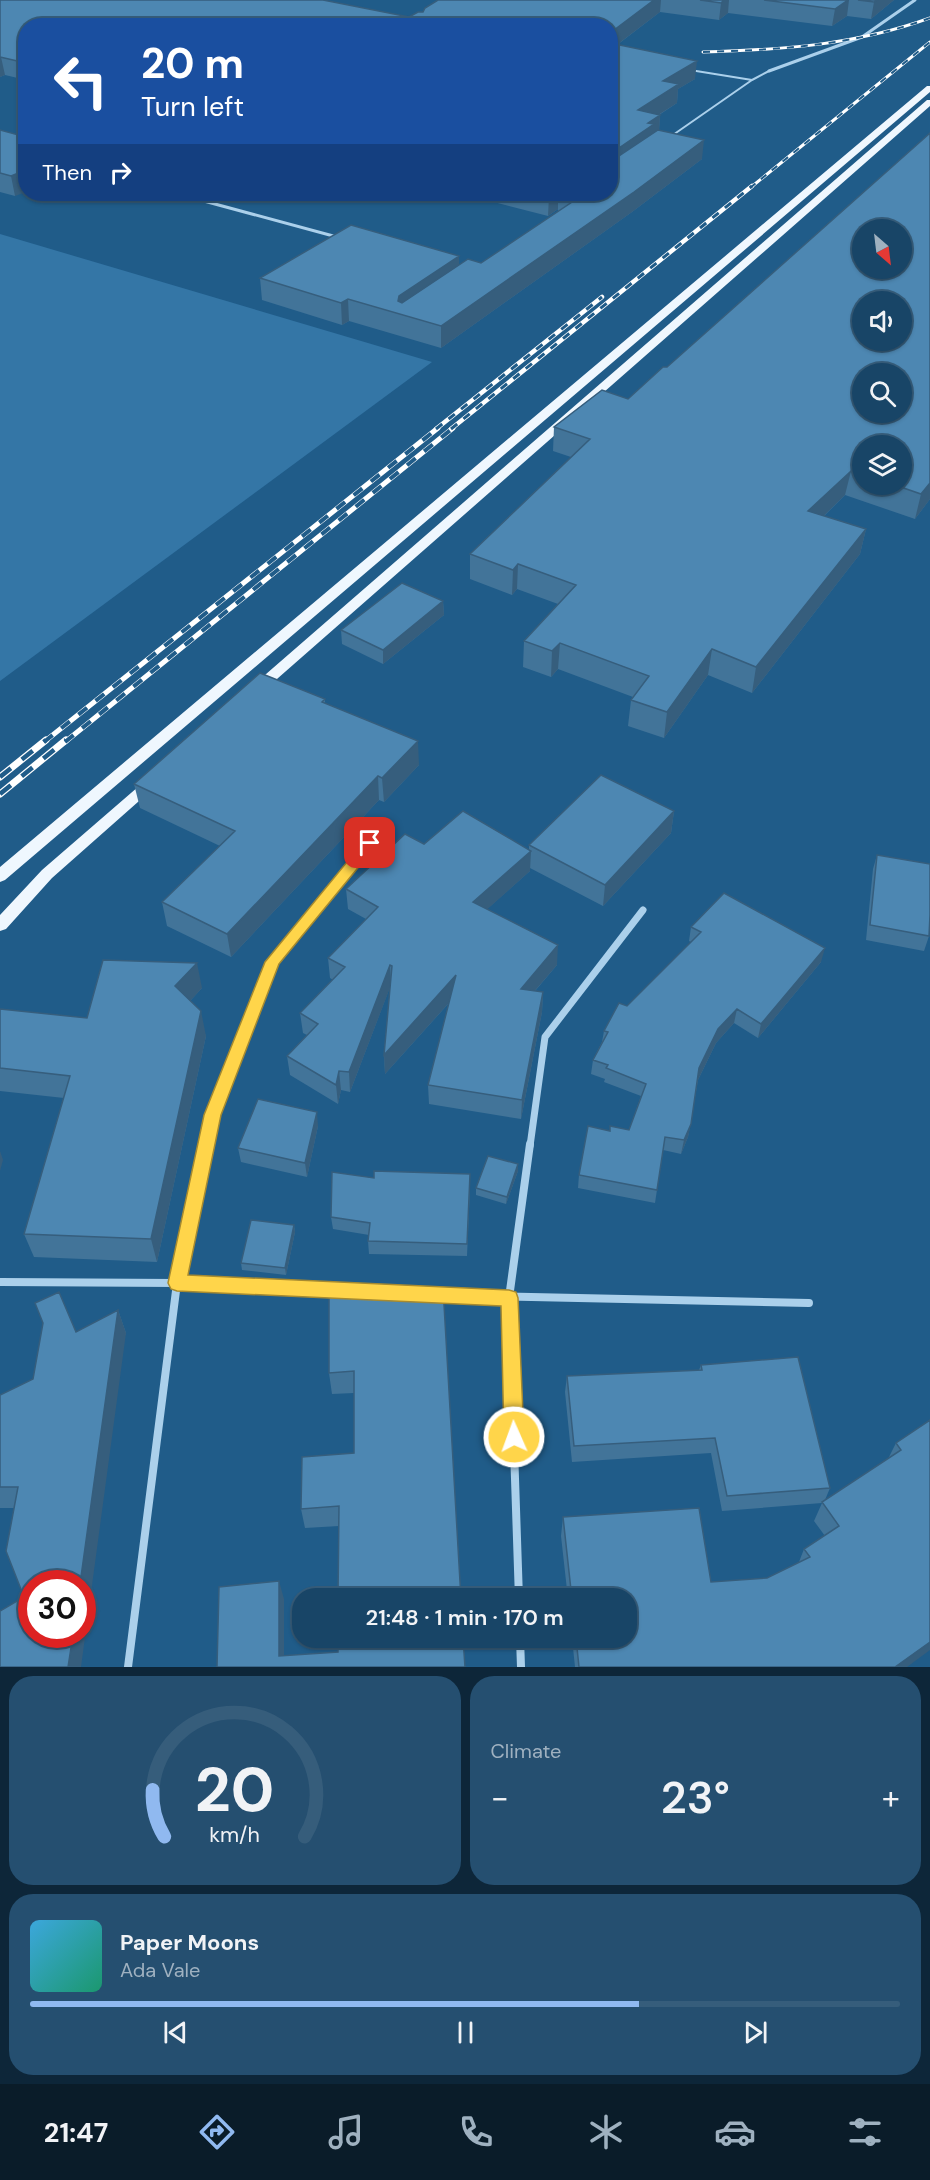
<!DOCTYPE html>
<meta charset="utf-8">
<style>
:root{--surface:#184567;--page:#254f70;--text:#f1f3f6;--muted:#9fb1c0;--line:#365d7b;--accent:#90b9f0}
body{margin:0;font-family:"DM Sans",sans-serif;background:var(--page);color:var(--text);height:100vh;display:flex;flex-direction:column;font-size:22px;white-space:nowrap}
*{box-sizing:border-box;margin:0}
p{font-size:20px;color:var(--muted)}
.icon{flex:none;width:33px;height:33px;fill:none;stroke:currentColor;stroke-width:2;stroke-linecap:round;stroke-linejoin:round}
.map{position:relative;height:1667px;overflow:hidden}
.sheet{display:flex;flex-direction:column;gap:9px;padding:9px;background:#0d2639;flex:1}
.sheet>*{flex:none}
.guide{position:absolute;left:18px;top:18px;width:600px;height:183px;border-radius:24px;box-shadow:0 2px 4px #0004,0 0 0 2px var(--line);background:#1a4fa0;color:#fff;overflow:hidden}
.needle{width:39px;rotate:152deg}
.buttons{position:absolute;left:852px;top:219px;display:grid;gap:12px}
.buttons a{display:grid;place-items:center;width:60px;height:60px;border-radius:50%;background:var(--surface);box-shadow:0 2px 4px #0004,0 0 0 2px var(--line);font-size:30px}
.speed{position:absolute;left:18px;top:1570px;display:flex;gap:12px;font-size:30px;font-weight:700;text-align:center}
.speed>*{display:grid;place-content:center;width:78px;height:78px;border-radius:50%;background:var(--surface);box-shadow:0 2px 4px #0004,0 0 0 2px var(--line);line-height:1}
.speed .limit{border:9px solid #d22;background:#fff;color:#111}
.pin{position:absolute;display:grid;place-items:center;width:51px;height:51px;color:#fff;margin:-26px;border-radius:12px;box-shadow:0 3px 9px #0006}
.me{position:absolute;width:66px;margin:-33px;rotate:358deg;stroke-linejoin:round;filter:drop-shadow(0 0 4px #0008)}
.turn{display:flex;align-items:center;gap:21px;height:126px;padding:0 24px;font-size:27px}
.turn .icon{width:78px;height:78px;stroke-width:2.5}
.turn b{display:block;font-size:42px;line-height:51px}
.then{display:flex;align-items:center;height:57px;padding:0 24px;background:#0003;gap:12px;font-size:22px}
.big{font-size:45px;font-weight:600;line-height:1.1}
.sheet .tile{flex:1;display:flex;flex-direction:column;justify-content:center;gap:9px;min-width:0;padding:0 21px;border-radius:24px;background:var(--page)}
.sheet .dial{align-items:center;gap:0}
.dial svg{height:156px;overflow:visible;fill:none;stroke:var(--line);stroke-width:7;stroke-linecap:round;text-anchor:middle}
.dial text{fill:var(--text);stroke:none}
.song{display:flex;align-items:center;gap:18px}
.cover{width:72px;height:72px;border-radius:9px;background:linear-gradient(135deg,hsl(200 70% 55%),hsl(160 70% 35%))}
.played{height:6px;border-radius:3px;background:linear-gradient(90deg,var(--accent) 70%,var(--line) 70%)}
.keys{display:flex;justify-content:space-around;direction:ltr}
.heat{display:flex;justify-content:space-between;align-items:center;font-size:33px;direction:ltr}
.sheet .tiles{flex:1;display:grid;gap:9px;grid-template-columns:1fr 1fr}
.tile:last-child{grid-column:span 2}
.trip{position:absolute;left:292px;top:1588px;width:345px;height:60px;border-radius:24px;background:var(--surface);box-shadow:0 2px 4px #0004,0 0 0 2px var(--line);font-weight:600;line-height:60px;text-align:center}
.dock{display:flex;height:96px;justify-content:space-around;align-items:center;background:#0a1c29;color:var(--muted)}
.dock .icon{width:42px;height:42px}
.dock .on{color:var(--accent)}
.dock b{font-size:27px;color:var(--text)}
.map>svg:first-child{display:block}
</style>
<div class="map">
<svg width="930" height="1667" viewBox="0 0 930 1667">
<rect width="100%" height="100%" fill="#205c89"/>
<!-- green -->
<path fill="#3476a6" d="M0,234L432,362L0,681Z"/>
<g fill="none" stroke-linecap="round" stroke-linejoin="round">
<!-- lane-far1 -->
<path stroke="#abd0eb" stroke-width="2" d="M690,70L752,80
M670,137L752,80L769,71"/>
<!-- lane -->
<path stroke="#abd0eb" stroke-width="3" d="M178,194L337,237"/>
<!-- street-far2 -->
<path stroke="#abd0eb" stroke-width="3" d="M769,71L862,37L915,0"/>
<!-- street-far1 -->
<path stroke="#abd0eb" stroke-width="7" d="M206,1146L213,1115L273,961L370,843
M530,1146L545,1037L643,910"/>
<!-- street -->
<path stroke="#abd0eb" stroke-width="8" d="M0,1282L177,1283L371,1292
M435,1295L809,1303
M519,1599L509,1298L530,1144
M520,1638L521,1667
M128,1667L177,1283L207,1144"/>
<!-- primary -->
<path fill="#eff7fe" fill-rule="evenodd" d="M927,86H930V92L5,880L0,882V867Z
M927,100H930V106L261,693H251L249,690L251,687Z
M151,778L156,780L158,783L156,786L52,878L6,929L0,931V915L42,870L146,780Z"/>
<!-- rail-far3 casing -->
<g stroke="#fff" stroke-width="3">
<path id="rail-far3" d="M703,52C781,50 856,45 930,18
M750,188L930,42"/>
</g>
<!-- rail-far2 casing -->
<g stroke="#fff" stroke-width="4.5">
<path id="rail-far2" d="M436,429L602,297
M451,429L752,186"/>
</g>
<!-- rail-far1 casing -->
<g stroke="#fff" stroke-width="5">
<path id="rail-far1" d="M44,742L438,428
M65,742L453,428"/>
</g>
<!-- rail casing -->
<g stroke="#fff" stroke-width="7">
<path id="rail" d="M0,777L46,740
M0,794L66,740"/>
</g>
<!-- rail-far3 -->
<use href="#rail-far3" stroke="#205c89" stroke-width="2" stroke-dasharray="7" stroke-linecap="butt"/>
<!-- rail-far2 -->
<use href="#rail-far2" stroke="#205c89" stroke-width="3" stroke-dasharray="8" stroke-linecap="butt"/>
<!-- rail-far1 -->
<use href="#rail-far1" stroke="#205c89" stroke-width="4" stroke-dasharray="11" stroke-linecap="butt"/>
<!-- rail -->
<use href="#rail" stroke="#205c89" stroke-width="4.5" stroke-dasharray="14" stroke-linecap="butt"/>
</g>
<!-- wall -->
<path fill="#427499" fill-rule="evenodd" d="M0,0L409,17L423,12L438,0H894L871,19L847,16L832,26L728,13L719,20L660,12L617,45L695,79L678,89L677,103L659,115H660L659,130L702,159L632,212L441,348L349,321L342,325L262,300L260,278L459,256V265L481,263L558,212V209L548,216L467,195L459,199L436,194H610V26H26V80L5,75L0,77Z
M26,129L15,196L0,192V130L22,136L24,134L23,130Z
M930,133V499L915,519L845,495L824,516L866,529L860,554L752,693L708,675L664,738L628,726L631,700L633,697L558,669L551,677L523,667L524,641L558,604L517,589L512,595L470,579V554L571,457L553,451L554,427L602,390L628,399L663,367H667ZM862,230H902V268H862ZM862,302H902V340H862ZM862,374H902V412H862ZM862,446H902V484H862Z
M290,194H309L303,197Z
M443,601L444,615L383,664L342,644L341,630Z
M325,699V703L419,765L384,802L379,800L231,957L167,926L162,902L220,846L140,808L134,784Z
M674,811L671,833L603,906L530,868V871L487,909L557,965L535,991L543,992L542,1012L521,1119L429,1104L428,1085L449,1003L385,1074L384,1055L390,987L350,1092L341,1090L338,1104L290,1075L287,1056L307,1035L303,1033L300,1013L333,980L330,978L328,958L366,919L348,909L346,889L424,844L529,850V845Z
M877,855L929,936L924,951L866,940L873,869Z
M691,927L821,962L758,1038L734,1023L716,1043L698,1080L688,1137L681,1154L663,1150L655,1203L578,1188L579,1175L610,1131L629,1130L641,1096L604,1082L605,1079L591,1074L593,1060L602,1042L604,1031L627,1006L691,942L689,941Z
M202,988L190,1001L206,1036L157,1262L34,1257L24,1234L64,1098L0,1091V1009L87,1018Z
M318,1126L307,1177L241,1162L238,1148Z
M518,1171L506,1204L476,1195V1188Z
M374,1178L470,1186L467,1256L369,1254L368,1241L369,1235L333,1229L331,1217Z
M294,1225L295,1232L286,1275L242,1270L241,1263Z
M329,1293L461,1599L339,1526L305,1528L301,1509L354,1453V1393L332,1394L329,1373Z
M118,1310L126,1333L24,1597L14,1508H0V1395L33,1379L76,1332Z
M701,1365L830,1488L825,1500L888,1459L896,1443L930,1420L907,1667H575L572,1638H627V1599H568L561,1536L563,1517L711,1582L767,1578L799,1562L804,1549L825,1536L814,1521L822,1503L722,1511L711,1453L572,1462L565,1392L567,1376L699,1370Z"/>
<!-- shaded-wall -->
<path fill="#365e7d" d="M654,0H661L660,12L610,50V33Z
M724,0H729L728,13L719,20L721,3Z
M848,0H849L847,16L832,26L835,9Z
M877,0H894L871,19L874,2Z
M0,57H1L5,75L0,77Z
M697,61L695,79L678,89L677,103L636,129L638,110L663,81Z
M660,115L659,134L610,173V154L648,123Z
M704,140L702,159L632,212L441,348V326Z
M26,170V192L15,196L11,176Z
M459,194H467V195L459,199Z
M552,194H581L558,198V209L548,216L549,196Z
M459,256V278L403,315L398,301L399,296Z
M348,299L349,321L342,325L341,303Z
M851,471L845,495L803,536L808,511Z
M930,483V499L915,519L921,494Z
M866,529L860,554L752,693L756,667Z
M518,564L517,589L512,595L513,570Z
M443,601L444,615L383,664V650Z
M560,643L558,669L551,677L552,651Z
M712,649L708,675L664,738L667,712Z
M418,741L419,765L384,802L382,778Z
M378,776L379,800L231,957L227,934Z
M674,811L671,833L603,906L605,885Z
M531,851L530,871L473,922V902Z
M558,945L557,965L520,1008L521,989Z
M825,948L821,962L758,1038L761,1024Z
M197,963L202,988L181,1011L175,986Z
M390,965L391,985L350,1092L349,1072Z
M456,975V995L385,1074L384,1055Z
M543,992L542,1012L521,1119L522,1100Z
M737,1009L734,1023L716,1043L697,1082L699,1068L718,1029Z
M201,1011L206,1036L157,1262L151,1239Z
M339,1071L341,1090L338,1104L336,1085Z
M317,1112L318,1126L307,1177L305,1163Z
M691,1124L688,1137L681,1154L684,1140Z
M0,1151L3,1160L0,1171Z
M518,1164V1171L506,1204L507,1197Z
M294,1225L295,1232L286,1275L285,1268Z
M118,1310L126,1333L81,1667H68L73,1635H82V1584H80Z
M279,1581L284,1599V1667L279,1656Z
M930,1642V1650L907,1667H895Z"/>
<!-- building -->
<path fill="#4d87b2" stroke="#365e7d" stroke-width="1.5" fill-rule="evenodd" d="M0,0H323L409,17L418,12H423L425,8L438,0H654L610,33V26H26V63L0,57Z
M700,0H724L721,3Z
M764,0H848L835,9Z
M858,0H877L874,2Z
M610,43L697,61L663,81L679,84L638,110L660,115L648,123L654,124L610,154Z
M26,129V170L11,176L0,173V130L22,136L25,133L23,130Z
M658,130L704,140L634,192L441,326L348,299L341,303L260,278L351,225L459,256L399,296L398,301L402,303L468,259L481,263L572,202L558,198L566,194H610V159L613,160Z
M930,133V483L921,494L892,484H902V446H862V475L851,471L808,511L866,529L756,667L712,649L667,712L631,700L649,676L560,643L552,651L524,641L576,585L518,564L513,570L470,554L590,439L554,427L602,390L628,399L663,367H667ZM862,230H902V268H862ZM862,302H902V340H862ZM862,374H902V412H862Z
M539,194H552L549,196Z
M402,583L443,601L383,650L341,630Z
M260,673L325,699L322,702L418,741L382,778L378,776L227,934L162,902L235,831L134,784Z
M601,775L674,811L605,885L529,845Z
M463,811L531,851L473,902L558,945L521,989L543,992L522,1100L428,1085L456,975L384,1055L392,966L390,965L349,1072L339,1071L336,1085L287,1056L318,1024L300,1013L345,967L328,958L378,907L346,889L405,834L424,844Z
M877,855L930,864V915L929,936L870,925Z
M724,893L825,948L761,1024L737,1009L718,1029L699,1068L691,1124L684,1140L665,1137L657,1190L579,1175L588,1126L610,1131V1126L629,1130L646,1084L606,1068L608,1065L593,1060L608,1032L604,1031L619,1003L627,1006L701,932L691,927Z
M103,960L197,963L175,986L201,1011L151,1239L24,1234L70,1076L0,1068V1009L87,1018Z
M258,1099L317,1112L305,1163L238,1148Z
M488,1156L518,1164L507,1197L476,1188Z
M374,1171L470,1174L467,1244L368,1241L370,1223L331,1217L332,1172L374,1178Z
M251,1220L294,1225L285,1268L241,1263Z
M443,1287L461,1599H338L339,1506L301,1509L302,1457L354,1453V1371L329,1373V1293Z
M59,1292L76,1332L118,1310L80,1584H32V1635H73L68,1667H0V1611L24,1597L6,1551L18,1487H0V1395L33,1379L43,1323L35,1303Z
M798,1357L830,1488L727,1496L715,1438L574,1446L567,1376L702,1370L701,1365Z
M930,1420V1642L895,1667H579L576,1638H627V1599H572L563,1517L699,1508L711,1582L767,1578L810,1557L804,1549L839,1526L822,1502L901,1450L896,1443Z
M279,1581V1656L338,1652V1638H463L465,1667H217L219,1587Z"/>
<!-- route -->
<path fill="#ffd54a" stroke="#a68a30" stroke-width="1.5" d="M370,838L375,840L377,843L375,847L279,964L221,1115L188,1275L509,1290L516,1292L518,1298L524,1437L521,1444L514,1446L507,1444L504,1437L501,1306L177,1291L171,1289L168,1283L204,1115L265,962L365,840Z"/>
</svg>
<div class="buttons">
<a><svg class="needle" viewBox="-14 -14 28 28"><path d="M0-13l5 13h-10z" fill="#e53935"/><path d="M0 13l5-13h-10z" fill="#9fb1c0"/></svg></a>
<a><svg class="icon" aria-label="sound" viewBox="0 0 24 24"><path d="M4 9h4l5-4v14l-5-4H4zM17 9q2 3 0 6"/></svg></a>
<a><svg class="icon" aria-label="search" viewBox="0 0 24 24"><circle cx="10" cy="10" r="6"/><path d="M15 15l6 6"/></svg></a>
<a><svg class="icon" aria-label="layers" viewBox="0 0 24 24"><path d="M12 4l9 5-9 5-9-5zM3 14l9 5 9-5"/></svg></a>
</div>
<div class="speed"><div class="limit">30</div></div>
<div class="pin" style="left:370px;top:843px;background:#d93025"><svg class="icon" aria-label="arrive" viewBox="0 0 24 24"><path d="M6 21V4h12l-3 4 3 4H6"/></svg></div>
<svg class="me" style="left:514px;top:1437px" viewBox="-20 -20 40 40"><circle r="17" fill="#ffd54a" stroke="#fff" stroke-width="3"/><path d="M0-11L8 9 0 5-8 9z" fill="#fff"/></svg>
<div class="trip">21:48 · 1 min · 170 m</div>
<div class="guide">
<div class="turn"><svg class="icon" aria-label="left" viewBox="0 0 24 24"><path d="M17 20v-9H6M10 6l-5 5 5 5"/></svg><div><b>20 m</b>Turn left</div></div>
<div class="then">Then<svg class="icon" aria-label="right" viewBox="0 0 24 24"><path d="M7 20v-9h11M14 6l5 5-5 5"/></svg></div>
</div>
</div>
<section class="sheet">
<div class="tiles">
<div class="tile dial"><svg viewBox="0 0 100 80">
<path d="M14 69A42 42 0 1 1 86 69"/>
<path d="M14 69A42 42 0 0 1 8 45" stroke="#90b9f0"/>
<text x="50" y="56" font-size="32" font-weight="700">20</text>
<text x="50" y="72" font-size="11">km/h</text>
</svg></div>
<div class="tile"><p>Climate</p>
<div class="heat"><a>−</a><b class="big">23°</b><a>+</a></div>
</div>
<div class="tile">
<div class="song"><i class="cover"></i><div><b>Paper Moons</b><p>Ada Vale</p></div></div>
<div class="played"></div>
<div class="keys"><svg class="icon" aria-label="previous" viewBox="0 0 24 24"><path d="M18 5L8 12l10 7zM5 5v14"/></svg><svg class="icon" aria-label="pause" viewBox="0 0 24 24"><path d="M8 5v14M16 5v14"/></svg><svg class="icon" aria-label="next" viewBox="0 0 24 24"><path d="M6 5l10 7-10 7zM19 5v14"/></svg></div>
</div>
</div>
</section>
<nav class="dock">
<b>21:47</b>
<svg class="icon on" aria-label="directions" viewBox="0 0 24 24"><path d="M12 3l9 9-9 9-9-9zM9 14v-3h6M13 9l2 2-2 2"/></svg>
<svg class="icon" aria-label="music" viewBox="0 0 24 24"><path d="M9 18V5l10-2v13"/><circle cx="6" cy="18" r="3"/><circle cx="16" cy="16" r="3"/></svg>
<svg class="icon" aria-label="phone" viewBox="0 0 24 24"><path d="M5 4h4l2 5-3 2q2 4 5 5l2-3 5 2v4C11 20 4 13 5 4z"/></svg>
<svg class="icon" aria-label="climate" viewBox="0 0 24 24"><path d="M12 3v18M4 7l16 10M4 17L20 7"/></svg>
<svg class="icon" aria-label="car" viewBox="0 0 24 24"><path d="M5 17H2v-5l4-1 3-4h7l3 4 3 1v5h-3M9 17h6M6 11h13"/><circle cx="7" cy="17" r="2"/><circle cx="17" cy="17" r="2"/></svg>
<svg class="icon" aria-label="filters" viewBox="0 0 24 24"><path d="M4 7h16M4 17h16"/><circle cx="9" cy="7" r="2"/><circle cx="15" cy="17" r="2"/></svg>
</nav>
